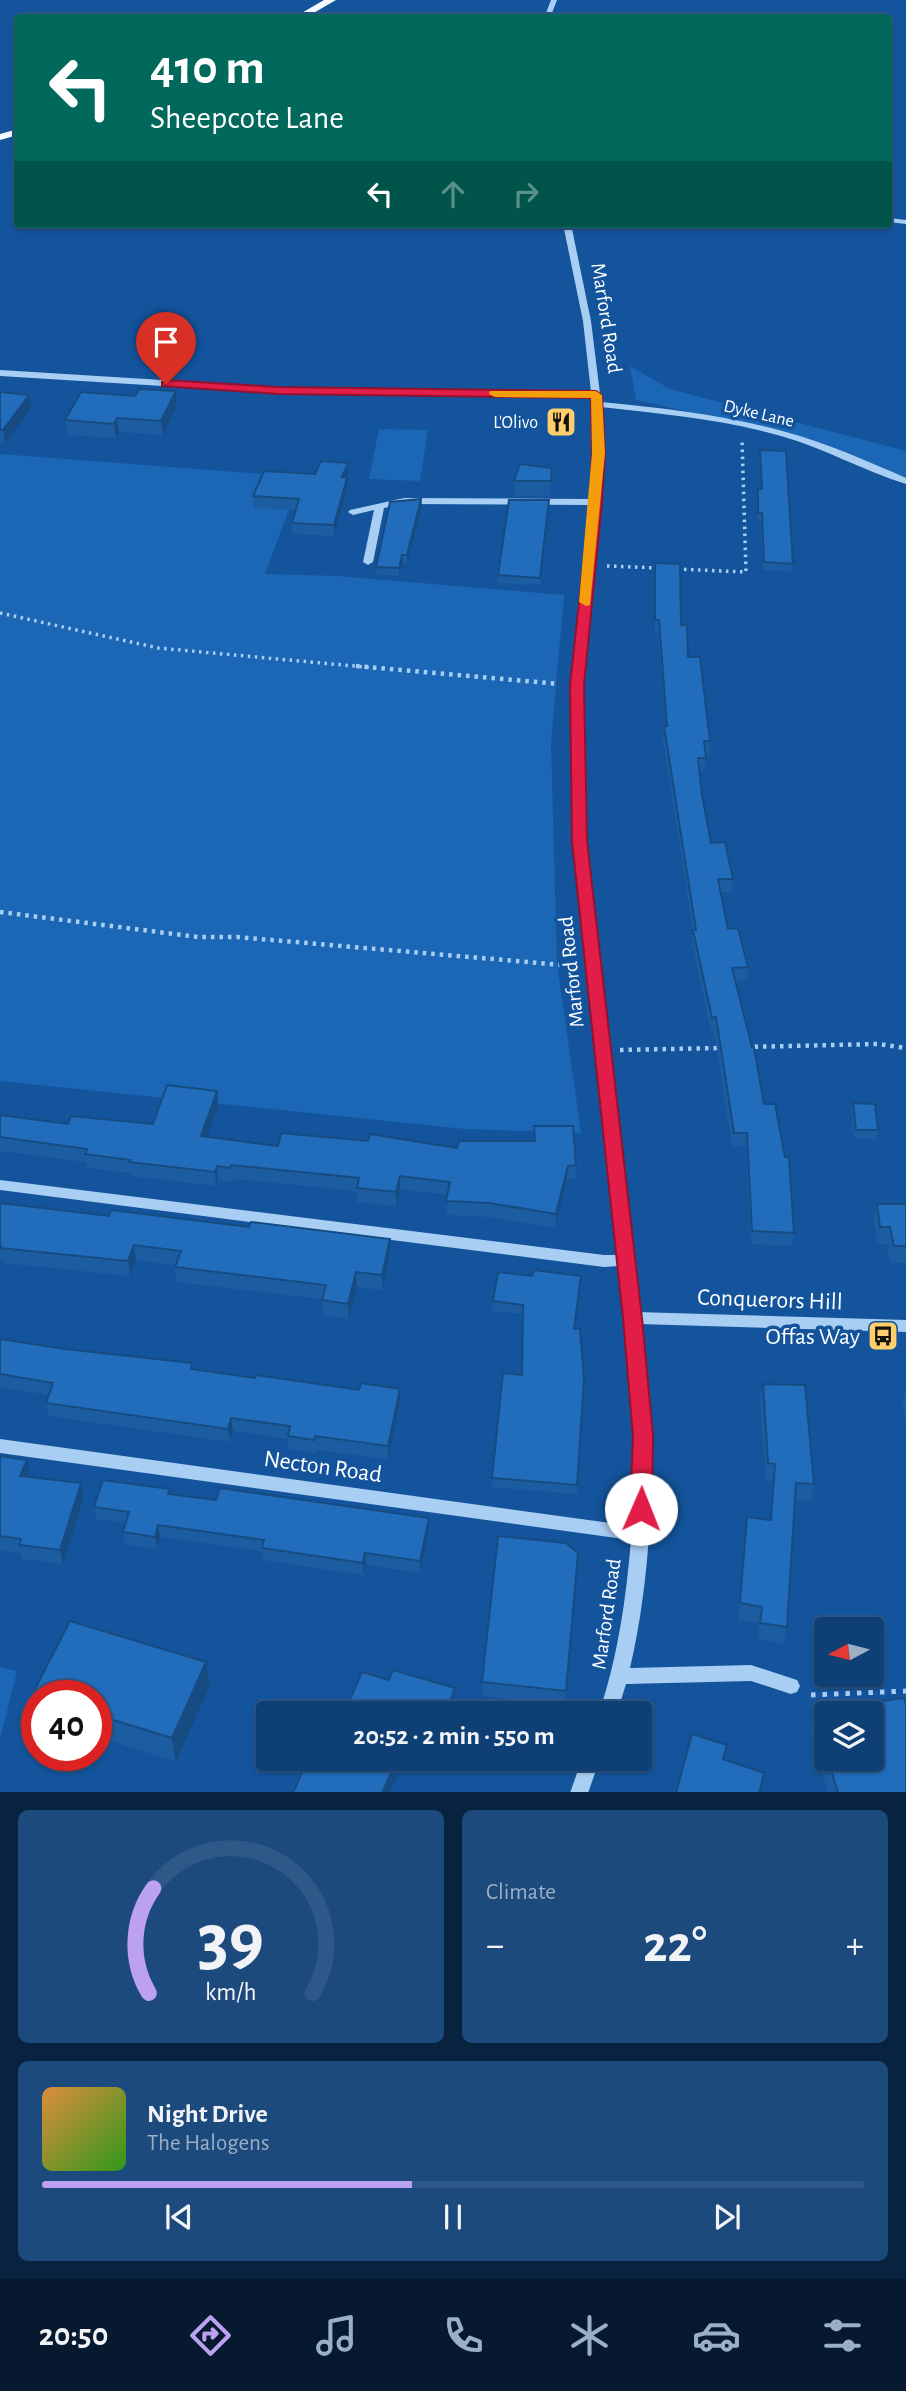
<!DOCTYPE html>
<meta charset="utf-8">
<style>
:root{--surface:#0e3f75;--page:#1c4a7d;--text:#f1f3f6;--muted:#9bafc5;--line:#2e5887;--accent:#bca0f2}
body{margin:0;font-family:"Alegreya Sans",sans-serif;background:var(--page);color:var(--text);height:100vh;display:flex;flex-direction:column;font-size:26px;white-space:nowrap}
*{box-sizing:border-box;margin:0}
p{font-size:23px;color:var(--muted)}
.icon{flex:none;width:38px;height:38px;fill:none;stroke:currentColor;stroke-width:2;stroke-linecap:round;stroke-linejoin:round}
.map{position:relative;height:1792px;overflow:hidden}
.drawer{display:flex;flex-direction:column;gap:18px;padding:18px;background:#082340;flex:1}
.drawer>*{flex:none}
.hud{position:absolute;left:14px;top:14px;width:878px;height:214px;border-radius:7px;box-shadow:0 2px 5px #0004,0 0 0 2px var(--line);background:#00695c;color:#fff;overflow:hidden}
.needle{width:46px;rotate:263deg}
.tools{position:absolute;left:814px;top:1617px;display:grid;gap:14px}
.tools a{display:grid;place-items:center;width:70px;height:70px;border-radius:7px;background:var(--surface);box-shadow:0 2px 5px #0004,0 0 0 2px var(--line);font-size:35px}
.speed{position:absolute;left:21px;top:1680px;display:flex;gap:14px;font-size:35px;font-weight:700;text-align:center}
.speed>*{display:grid;place-content:center;width:91px;height:91px;border-radius:50%;background:var(--surface);box-shadow:0 2px 5px #0004,0 0 0 2px var(--line);line-height:1}
.speed .limit{border:10px solid #d22;background:#fff;color:#111}
.pin{position:absolute;display:grid;place-items:center;width:60px;height:60px;color:#fff;margin:-72px -30px;border-radius:50% 50% 50% 0;rotate:-45deg;box-shadow:0 0 7px #0007}
.pin .icon{rotate:45deg}
.me{position:absolute;width:77px;margin:-38px;rotate:1deg;stroke-linejoin:round;filter:drop-shadow(0 0 5px #0008)}
.turn{display:flex;align-items:center;gap:24px;height:147px;padding:0 21px;font-size:32px}
.turn .icon{width:91px;height:91px;stroke-width:2.5}
.turn b{display:block;font-size:49px;line-height:60px}
.lanes{display:flex;align-items:center;height:66px;padding:0 21px;background:#0003;justify-content:center;gap:35px;direction:ltr}
.lanes .off{opacity:.35}
.big{font-size:52px;font-weight:600;line-height:1.1}
.drawer .widget{flex:1;display:flex;flex-direction:column;justify-content:center;gap:10px;min-width:0;padding:0 24px;border-radius:10px;background:var(--page)}
.drawer .dial{align-items:center;gap:0}
.dial svg{height:182px;overflow:visible;fill:none;stroke:var(--line);stroke-width:7;stroke-linecap:round;text-anchor:middle}
.dial text{fill:var(--text);stroke:none}
.song{display:flex;align-items:center;gap:21px}
.cover{width:84px;height:84px;border-radius:10px;background:linear-gradient(135deg,hsl(30 70% 55%),hsl(110 70% 35%))}
.played{height:7px;border-radius:4px;background:linear-gradient(90deg,var(--accent) 45%,var(--line) 45%)}
.keys{display:flex;justify-content:space-around;direction:ltr}
.heat{display:flex;justify-content:space-between;align-items:center;font-size:38px;direction:ltr}
.drawer .tiles{flex:1;display:grid;gap:18px;grid-template-columns:1fr 1fr}
.widget:last-child{grid-column:span 2}
.trip{position:absolute;left:256px;top:1701px;width:396px;height:70px;border-radius:7px;background:var(--surface);box-shadow:0 2px 5px #0004,0 0 0 2px var(--line);font-weight:600;line-height:70px;text-align:center}
.tabs{display:flex;height:112px;justify-content:space-around;align-items:center;background:#06192f;color:var(--muted)}
.tabs .icon{width:49px;height:49px}
.tabs .on{color:var(--accent)}
.tabs b{font-size:32px;color:var(--text)}
.map>svg:first-child{display:block}
</style>
<div class="map">
<svg width="906" height="1793" viewBox="0 0 906 1793">
<rect width="100%" height="100%" fill="#13549c"/>
<!-- green -->
<path fill="#1b67b6" d="M630,366L670,389L906,451V479L806,438L636,400Z
M379,429L428,430L420,481L369,479Z
M0,454L301,477L265,574L337,576L564,595L551,743L557,964L581,1133L465,1129L0,1081Z
M0,1667L17,1671L0,1739Z"/>
<g fill="none" stroke-linecap="round" stroke-linejoin="round">
<!-- path-far2 -->
<path stroke="#a9cef4" stroke-width="3.5" stroke-dasharray="2.5 4.5" stroke-linecap="butt" d="M607,566L658,568
M677,569L746,572L742,440
M0,613L158,648L376,668"/>
<!-- path-far1 -->
<path stroke="#a9cef4" stroke-width="4.5" stroke-dasharray="3.5 5" stroke-linecap="butt" d="M356,666L559,684
M0,912L198,937H237L574,966
M746,1047L878,1044L906,1048
M620,1050L720,1048"/>
<!-- path -->
<path stroke="#a9cef4" stroke-width="5" stroke-dasharray="4.5 7" stroke-linecap="butt" d="M811,1695L906,1691"/>
<!-- minor -->
<path fill="#a9cef4" fill-rule="evenodd" d="M551,0H557L550,18H544Z
M889,218L906,220V224L889,222Z
M563,224H571L591,321L601,402C663,408 725,415 786,432C827,443 867,461 906,478V484C864,471 824,448 781,436C722,419 661,414 601,407L603,453L599,500L601,502L598,504L582,685L586,841L637,1312L906,1320V1332L639,1324C643,1361 650,1400 651,1437C653,1511 647,1596 630,1668L751,1665L797,1680L800,1686L797,1692L791,1694L751,1681L626,1684L617,1713H599C618,1656 626,1599 631,1540L0,1453V1439L632,1526L635,1436L618,1266L604,1267L0,1190V1180L604,1255H617L574,841L572,685L588,505L404,504L384,508L373,562L368,565L363,562L374,510L353,515L348,512L350,510L404,498L589,499L593,453L592,398L278,393L0,376V370L278,387L591,392L583,321Z
M582,1759H600L588,1793H570Z"/>
<!-- major -->
<path fill="#f5faff" fill-rule="evenodd" d="M324,0H336L305,18H293Z
M18,129V135L0,140V134Z"/>
</g>
<!-- wall -->
<path fill="#1c5da1" fill-rule="evenodd" d="M176,391L177,406L163,435L119,432L116,438L67,435L65,420L135,396Z
M0,392L31,408L5,444H0Z
M760,450L793,564L792,572L763,570L761,521L758,520V489H761Z
M552,468L550,496H514V481Z
M315,474L348,475L347,478V489L334,536L292,534V523L296,510L254,508L253,496Z
M421,499L422,507L407,563H403L399,576L377,575L376,567Z
M549,500L540,585L498,583V575Z
M655,563L681,625L688,657L710,741L709,754H706L705,771H699L702,795L711,843L733,879L732,892H721L728,929L748,967L747,980L735,981L794,1233L792,1246L751,1244L746,1146H732L714,1031H711L692,943L693,930L663,739L664,726H666L658,632H655Z
M853,1103L878,1130L877,1139L854,1138L851,1111Z
M218,1105L207,1137L278,1146L368,1141L457,1148L534,1141V1126L576,1165L575,1179H567L555,1228L489,1217L446,1215L448,1195L400,1189L396,1206L357,1202V1191L232,1179L231,1182L218,1180L216,1186L131,1176V1173L87,1168L86,1162L0,1151V1112V1115L68,1124H153Z
M0,1196L1,1203L109,1216L390,1239V1254L383,1290L357,1287L349,1319L323,1315L322,1299L177,1282L175,1267L176,1265L136,1260L130,1276L3,1263V1261L0,1260Z
M877,1204H906V1263H890L887,1244H877L874,1221Z
M532,1276H581L574,1329L584,1380L577,1494L492,1487V1478L522,1375L523,1314L492,1311L493,1301Z
M0,1339L400,1402L388,1459L316,1450L315,1453L289,1449L288,1439L233,1431L230,1442L48,1416L46,1403L49,1395L0,1387Z
M763,1384L814,1484L811,1501L795,1500L787,1627L784,1644L758,1639L759,1623L738,1620L745,1534L747,1517L770,1520L772,1481L766,1480L760,1401Z
M906,1388V1423L903,1403Z
M0,1456L30,1474L29,1477L84,1497L63,1564L22,1559L21,1553L0,1550Z
M170,1494L429,1530L420,1573L366,1565L363,1575L263,1560L262,1551L160,1537L157,1549L125,1544L123,1532L126,1523L96,1519L94,1507Z
M578,1553L565,1705L482,1696V1682Z
M70,1621L206,1662L210,1686L176,1762L102,1738L96,1749V1696H37V1748L25,1744L19,1720Z
M904,1698L906,1704V1793H828L811,1730L815,1710ZM826,1713H872V1759H826Z
M455,1704L452,1713H344Z
M60,1755H93L89,1765Z"/>
<!-- shaded-wall -->
<path fill="#174c83" d="M176,391L177,406L163,435L161,421Z
M29,395L31,408L5,444L3,430Z
M117,418L119,432L116,438L114,424Z
M348,463V475L343,489L342,477Z
M347,478V489L334,536V525Z
M421,499L422,507L407,563V555Z
M402,555L403,563L399,576V568Z
M217,1091L218,1105L203,1150L201,1136Z
M217,1166L218,1180L216,1186L215,1172Z
M568,1166L567,1179L555,1228L556,1214Z
M400,1176V1189L396,1206V1192Z
M390,1239V1254L383,1290L382,1275Z
M134,1245L136,1260L130,1276L128,1261Z
M356,1272L357,1287L349,1319L348,1304Z
M400,1389V1402L388,1459V1446Z
M231,1418L233,1431L230,1442L228,1429Z
M27,1460L30,1474L23,1490L20,1476Z
M81,1483L84,1497L63,1564L60,1550Z
M429,1518V1530L420,1573V1561Z
M158,1525L160,1537L157,1549L155,1537Z
M365,1553L366,1565L363,1575V1563Z
M206,1662L210,1686L176,1762L172,1738Z
M455,1688V1704L452,1713H447Z
M97,1715L102,1738L96,1749V1716Z
M87,1755H93L89,1765Z
M397,1759H404L390,1793H382Z"/>
<!-- building -->
<path fill="#216cbb" stroke="#174c83" stroke-width="2" d="M139,389L176,391L161,421L117,418L114,424L65,420L81,392L135,396Z
M0,392L29,395L3,430H0Z
M760,450L786,451L793,564L764,562L762,513H758V489H762Z
M321,461L348,463L342,477L347,478L334,525L292,523L299,499L253,496L264,471L315,474Z
M520,464L552,468L551,481H514Z
M421,499L407,555H402L399,568L376,567L390,502Z
M509,500H549L540,578L498,575Z
M655,563L680,564L681,625H687L688,657H700L710,741H704L706,758H698L702,795L711,843L725,842L733,879H718L728,929L738,928L748,967L732,968L752,1047H754L764,1104H775L785,1157H789L794,1233L752,1231L747,1133H734L716,1017L712,1018L693,930H696L664,726H667L659,620H655Z
M167,1085L217,1091L201,1136L278,1146L281,1133L368,1141L370,1134L457,1148L459,1141H535L534,1126H573L576,1165L568,1166L556,1214L489,1203L446,1201L450,1182L400,1176L396,1192L357,1188L359,1178L231,1165L230,1168L217,1166L215,1172L129,1162L130,1160L85,1154L87,1149L0,1137V1115L68,1124L71,1116L153,1124Z
M853,1103L875,1104L878,1130H856Z
M0,1203L109,1216L111,1210L249,1227L251,1222L390,1239L382,1275L356,1272L348,1304L322,1300L326,1285L175,1267L181,1251L134,1245L128,1261L0,1248L1,1246H0Z
M877,1204H906V1246H894L890,1227H880Z
M534,1270L581,1276L574,1329H580L584,1380L577,1485L492,1478L503,1373L522,1375L523,1305L493,1301L498,1272L532,1276Z
M0,1339L65,1349L192,1363L191,1369L255,1378L256,1375L359,1390L361,1383L400,1389L388,1446L315,1436L314,1440L288,1436L290,1426L231,1418L228,1429L46,1403L53,1383L0,1374Z
M763,1384L805,1385L814,1484L796,1483L787,1627L760,1623L762,1607L740,1603L747,1517L771,1520L775,1464L768,1463Z
M0,1456L27,1460L20,1476L81,1483L60,1550L19,1545L21,1539L0,1536Z
M103,1480L170,1489L168,1494L216,1500L220,1488L429,1518L420,1561L365,1553L363,1563L262,1548L264,1540L158,1525L155,1537L123,1532L129,1512L94,1507Z
M498,1536L566,1543L578,1553L566,1691L482,1682Z
M70,1621L206,1662L172,1738L97,1715L96,1716V1696H37V1726L19,1720Z
M393,1670L455,1688L447,1710L434,1707L432,1713H344L362,1672L389,1680Z
M904,1698L906,1704V1793H838L828,1759H872V1713H826V1750L815,1710Z
M692,1734L727,1745L723,1759L764,1773L759,1793H676Z
M304,1759H397L382,1793H293L303,1770L299,1769Z"/>
<!-- route -->
<path fill="#e11d48" stroke="#92132f" stroke-width="2" d="M166,380L278,387L596,391L602,395L605,453L602,502L584,685L587,841L642,1318L653,1436L652,1509L649,1516L641,1518L634,1516L630,1509L633,1436L623,1318L572,841L570,685L590,502L592,453L591,398L278,394L162,386V382Z"/>
<!-- slow -->
<path fill="#f59e0b" d="M490,391H596L602,395L605,453L590,605L586,606L579,602L592,453L591,398L495,397L489,394Z"/>
<!-- icons -->
<defs>
<g id="restaurant-square" transform="scale(1.575)"><rect x="-9" y="-9" width="18" height="18" rx="4" fill="#ffcf6b" stroke="#13549c"/><path d="M-5-6h1v4h1v-4h1v4h1v-4h1v5L-1.5 .5V6h-2V.5L-5-1ZM5-6V6H3V1.5H1.5Q1.5-4 5-6Z" fill="#111"/></g>
<g id="bus-square" transform="scale(1.575)"><rect x="-9" y="-9" width="18" height="18" rx="4" fill="#ffcf6b" stroke="#13549c"/><path d="M-5-6H5V4H4V6H2V4H-2V6H-4V4H-5ZM-3.5-4V0h7V-4ZM-3.5 1.2v1.5H-2V1.2ZM2 1.2v1.5H3.5V1.2Z" fill="#111"/></g>
</defs>
<g fill-rule="evenodd">
<use href="#restaurant-square" x="561" y="422"/>
<use href="#bus-square" x="883" y="1336"/>
</g>
<g text-anchor="middle" stroke-width="7" stroke-linejoin="round" paint-order="stroke">
<!-- far-street labels -->
<g font-size="18" fill="#fff" stroke="#13549c">
<text transform="translate(759 413) rotate(13)" y="6">Dyke Lane</text>
</g>
<!-- far-poi labels -->
<g font-size="18" fill="#fff" stroke="#13549c" text-anchor="end">
<text x="538" y="428">L'Olivo</text>
</g>
<!-- street labels -->
<g font-size="21" fill="#fff" stroke="#13549c">
<text transform="translate(607 318) rotate(81)" y="7">Marford Road</text>
<text transform="translate(571 972) rotate(-96)" y="7">Marford Road</text>
<text transform="translate(606 1614) rotate(-82)" y="7">Marford Road</text>
</g>
<!-- near-street labels -->
<g font-size="24" fill="#fff" stroke="#13549c">
<text transform="translate(770 1299) rotate(2)" y="8">Conquerors Hill</text>
<text transform="translate(323 1466) rotate(8)" y="8">Necton Road</text>
</g>
<!-- near-poi labels -->
<g font-size="24" fill="#fff" stroke="#13549c" text-anchor="end">
<text x="860" y="1344">Offas Way</text>
</g>
</g>
</svg>
<div class="tools">
<a><svg class="needle" viewBox="-14 -14 28 28"><path d="M0-13l5 13h-10z" fill="#e53935"/><path d="M0 13l5-13h-10z" fill="#9bafc5"/></svg></a>
<a><svg class="icon" aria-label="layers" viewBox="0 0 24 24"><path d="M12 4l9 5-9 5-9-5zM3 14l9 5 9-5"/></svg></a>
</div>
<div class="speed"><div class="limit">40</div></div>
<div class="pin" style="left:166px;top:384px;background:#d93025"><svg class="icon" aria-label="arrive" viewBox="0 0 24 24"><path d="M6 21V4h12l-3 4 3 4H6"/></svg></div>
<svg class="me" style="left:641px;top:1509px" viewBox="-20 -20 40 40"><circle r="19" fill="#fff"/><path d="M0-13L10 11 0 6-10 11z" fill="#e11d48"/></svg>
<div class="trip">20:52 · 2 min · 550 m</div>
<div class="hud">
<div class="turn"><svg class="icon" aria-label="left" viewBox="0 0 24 24"><path d="M17 20v-9H6M10 6l-5 5 5 5"/></svg><div><b>410 m</b>Sheepcote Lane</div></div>
<div class="lanes"><svg class="icon" aria-label="left" viewBox="0 0 24 24"><path d="M17 20v-9H6M10 6l-5 5 5 5"/></svg><svg class="icon off" aria-label="ahead" viewBox="0 0 24 24"><path d="M12 20V5M6 11l6-6 6 6"/></svg><svg class="icon off" aria-label="right" viewBox="0 0 24 24"><path d="M7 20v-9h11M14 6l5 5-5 5"/></svg></div>
</div>
</div>
<section class="drawer">
<div class="tiles">
<div class="widget dial"><svg viewBox="0 0 100 80">
<path d="M14 69A42 42 0 1 1 86 69"/>
<path d="M14 69A42 42 0 0 1 16 23" stroke="#bca0f2"/>
<text x="50" y="56" font-size="32" font-weight="700">39</text>
<text x="50" y="72" font-size="11">km/h</text>
</svg></div>
<div class="widget"><p>Climate</p>
<div class="heat"><a>−</a><b class="big">22°</b><a>+</a></div>
</div>
<div class="widget">
<div class="song"><i class="cover"></i><div><b>Night Drive</b><p>The Halogens</p></div></div>
<div class="played"></div>
<div class="keys"><svg class="icon" aria-label="previous" viewBox="0 0 24 24"><path d="M18 5L8 12l10 7zM5 5v14"/></svg><svg class="icon" aria-label="pause" viewBox="0 0 24 24"><path d="M8 5v14M16 5v14"/></svg><svg class="icon" aria-label="next" viewBox="0 0 24 24"><path d="M6 5l10 7-10 7zM19 5v14"/></svg></div>
</div>
</div>
</section>
<nav class="tabs">
<b>20:50</b>
<svg class="icon on" aria-label="directions" viewBox="0 0 24 24"><path d="M12 3l9 9-9 9-9-9zM9 14v-3h6M13 9l2 2-2 2"/></svg>
<svg class="icon" aria-label="music" viewBox="0 0 24 24"><path d="M9 18V5l10-2v13"/><circle cx="6" cy="18" r="3"/><circle cx="16" cy="16" r="3"/></svg>
<svg class="icon" aria-label="phone" viewBox="0 0 24 24"><path d="M5 4h4l2 5-3 2q2 4 5 5l2-3 5 2v4C11 20 4 13 5 4z"/></svg>
<svg class="icon" aria-label="climate" viewBox="0 0 24 24"><path d="M12 3v18M4 7l16 10M4 17L20 7"/></svg>
<svg class="icon" aria-label="car" viewBox="0 0 24 24"><path d="M5 17H2v-5l4-1 3-4h7l3 4 3 1v5h-3M9 17h6M6 11h13"/><circle cx="7" cy="17" r="2"/><circle cx="17" cy="17" r="2"/></svg>
<svg class="icon" aria-label="filters" viewBox="0 0 24 24"><path d="M4 7h16M4 17h16"/><circle cx="9" cy="7" r="2"/><circle cx="15" cy="17" r="2"/></svg>
</nav>
